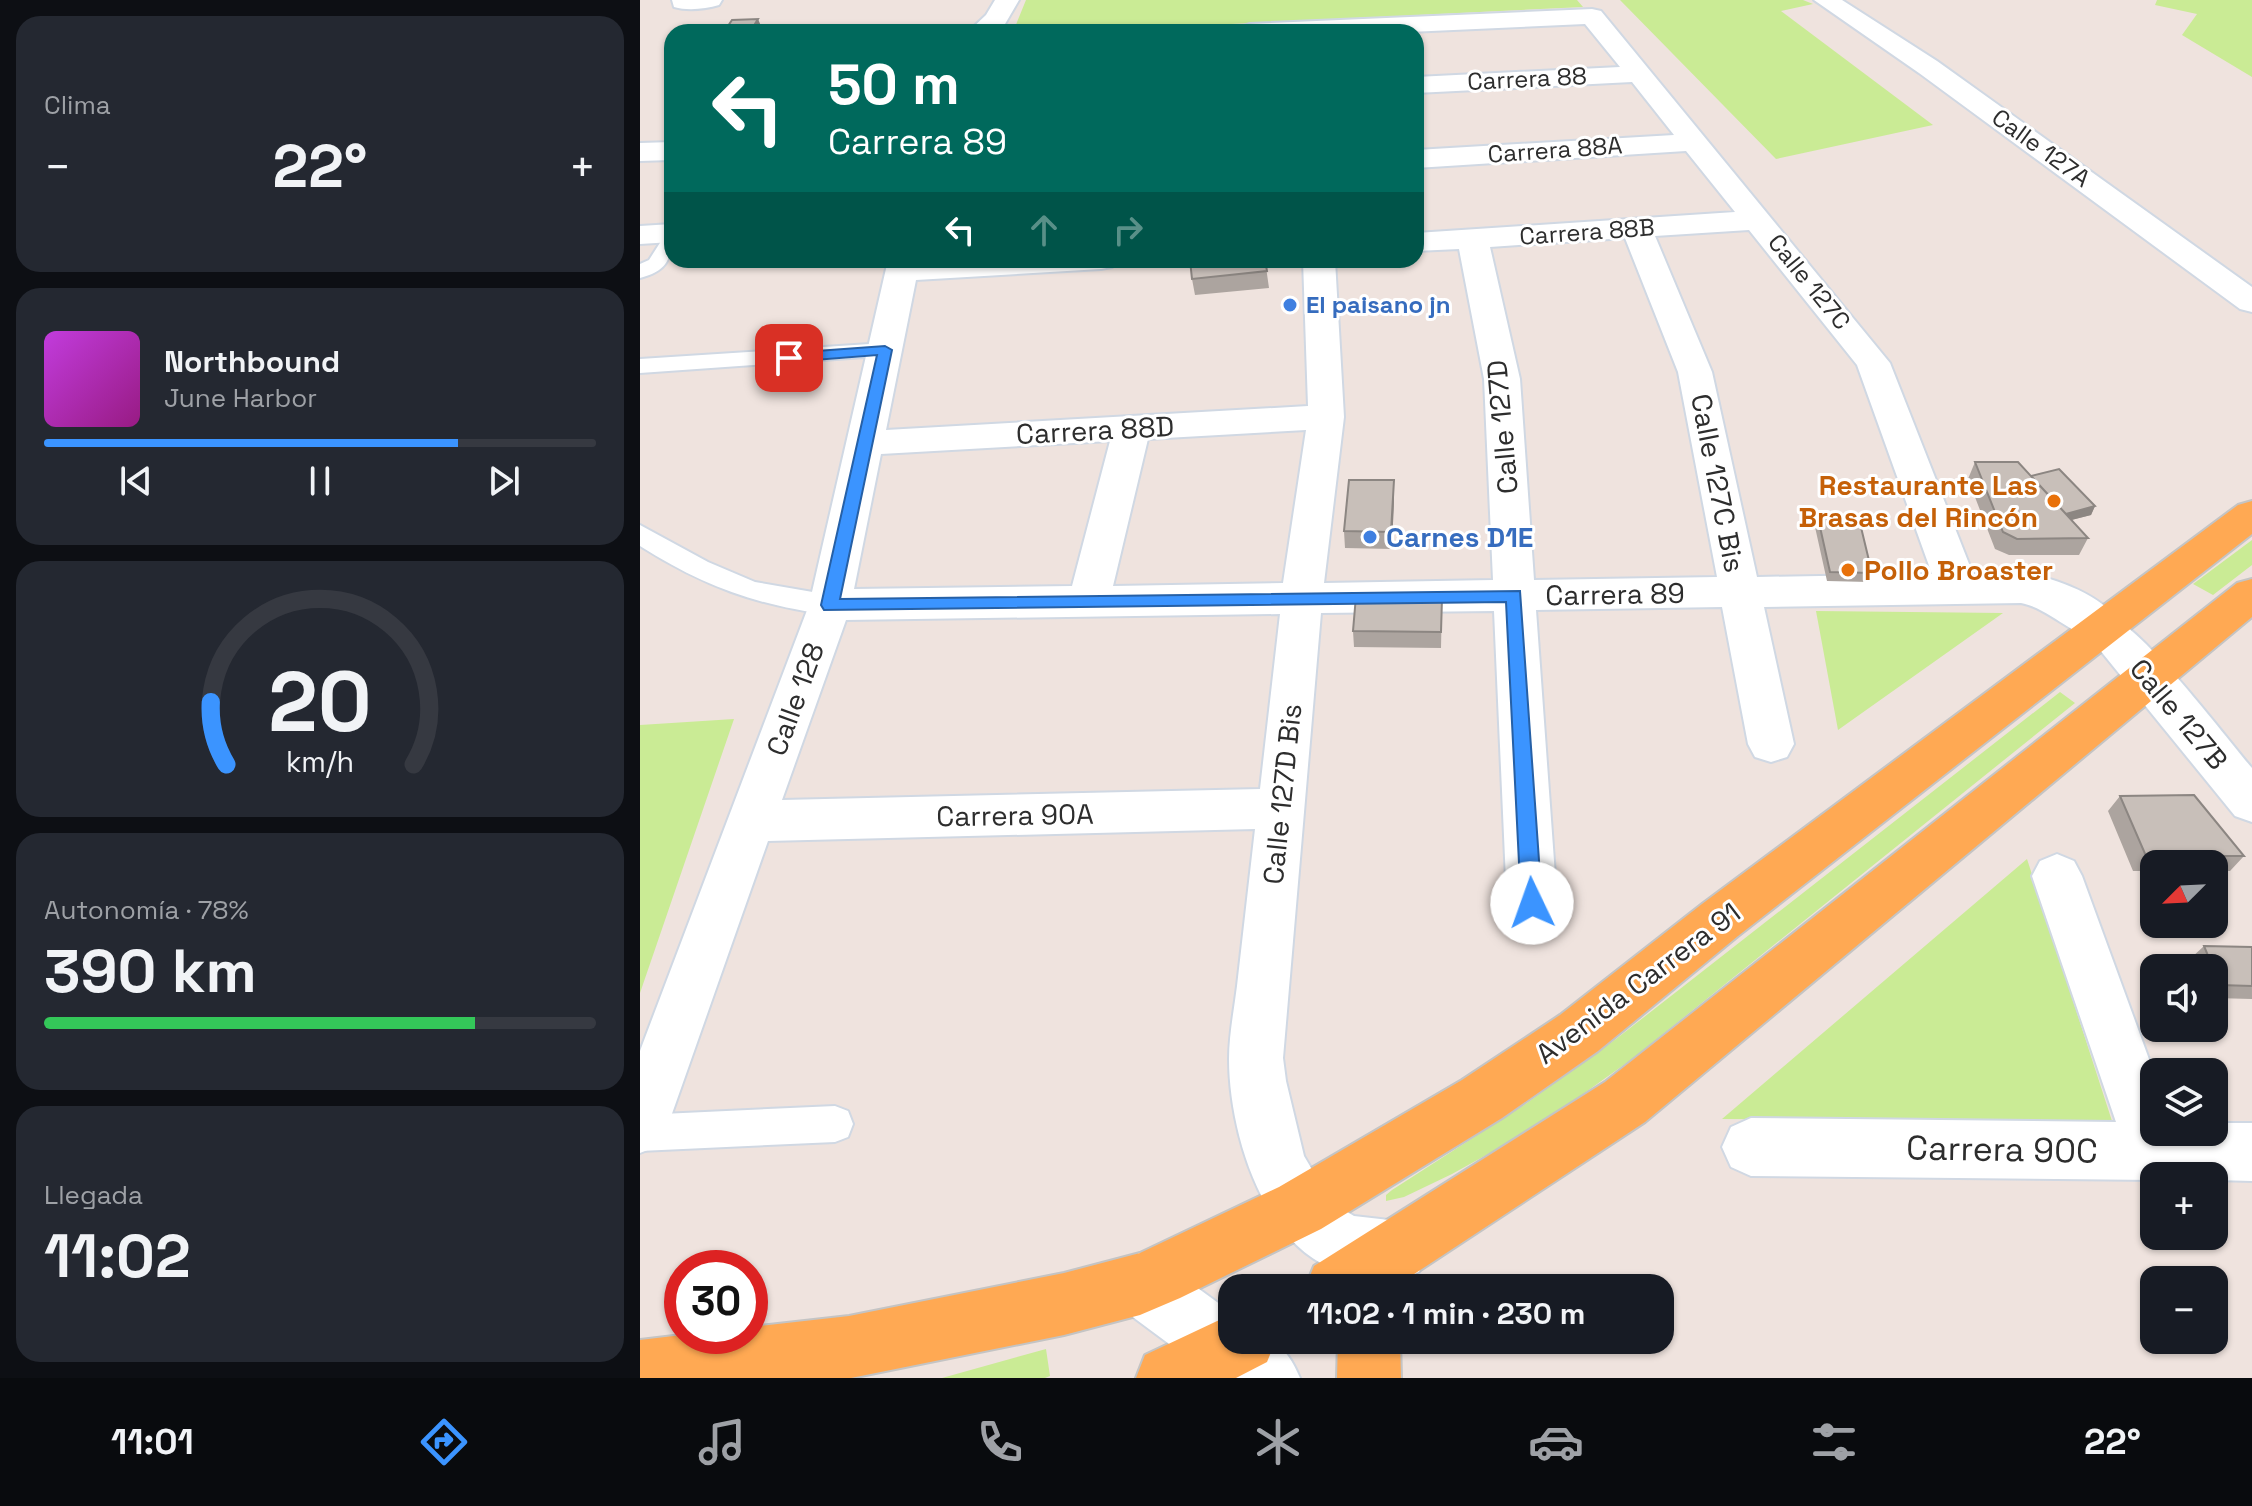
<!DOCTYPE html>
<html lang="es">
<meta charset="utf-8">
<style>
:root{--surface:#171b24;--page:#242831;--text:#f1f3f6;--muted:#9ea1a6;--line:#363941;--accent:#3b94ff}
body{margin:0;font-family:"Space Grotesk",sans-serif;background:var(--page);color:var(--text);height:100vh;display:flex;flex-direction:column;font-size:30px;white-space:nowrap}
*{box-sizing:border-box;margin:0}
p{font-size:26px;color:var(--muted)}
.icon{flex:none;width:44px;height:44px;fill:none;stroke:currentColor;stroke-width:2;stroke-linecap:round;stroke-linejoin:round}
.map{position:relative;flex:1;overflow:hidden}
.sheet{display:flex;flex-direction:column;gap:16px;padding:16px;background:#0d0f14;width:640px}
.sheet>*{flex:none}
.guide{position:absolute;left:24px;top:24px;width:760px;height:244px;border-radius:24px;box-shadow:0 2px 6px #0004;background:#00695c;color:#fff;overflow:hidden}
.needle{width:52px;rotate:246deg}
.fabs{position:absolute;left:1500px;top:850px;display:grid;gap:16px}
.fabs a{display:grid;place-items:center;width:88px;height:88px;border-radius:16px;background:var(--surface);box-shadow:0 2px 6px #0004;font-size:40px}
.speed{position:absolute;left:24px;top:1250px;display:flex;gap:16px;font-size:40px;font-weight:700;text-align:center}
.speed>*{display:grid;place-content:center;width:104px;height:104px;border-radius:50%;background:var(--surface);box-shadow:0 2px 6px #0004;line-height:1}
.speed .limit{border:12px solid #d22;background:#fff;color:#111}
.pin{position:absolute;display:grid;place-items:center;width:68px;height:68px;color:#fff;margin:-34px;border-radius:16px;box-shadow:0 4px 12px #0006}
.me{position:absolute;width:88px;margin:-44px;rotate:357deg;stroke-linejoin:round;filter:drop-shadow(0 0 6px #0008)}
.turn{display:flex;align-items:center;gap:28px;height:168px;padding:0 32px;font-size:36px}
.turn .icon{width:104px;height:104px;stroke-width:2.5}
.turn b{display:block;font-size:56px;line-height:68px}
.lanes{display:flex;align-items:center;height:76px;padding:0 32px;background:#0003;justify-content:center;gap:40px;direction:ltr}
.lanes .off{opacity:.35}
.big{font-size:60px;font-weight:600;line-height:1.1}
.sheet .card{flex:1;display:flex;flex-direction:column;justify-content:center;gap:12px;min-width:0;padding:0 28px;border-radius:24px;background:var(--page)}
.sheet .dial{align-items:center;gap:0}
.dial svg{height:208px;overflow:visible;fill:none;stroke:var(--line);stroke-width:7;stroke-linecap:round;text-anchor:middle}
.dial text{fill:var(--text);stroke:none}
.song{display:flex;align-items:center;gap:24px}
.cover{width:96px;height:96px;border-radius:12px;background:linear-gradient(135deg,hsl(290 70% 55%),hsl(310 70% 35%))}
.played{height:8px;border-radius:4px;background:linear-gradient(90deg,var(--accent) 75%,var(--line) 75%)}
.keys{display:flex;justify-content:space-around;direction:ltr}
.heat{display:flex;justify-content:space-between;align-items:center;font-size:44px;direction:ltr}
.charge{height:12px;border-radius:6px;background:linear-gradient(90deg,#34c759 78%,var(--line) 0)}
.trip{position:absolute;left:578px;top:1274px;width:456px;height:80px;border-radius:24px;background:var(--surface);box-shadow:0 2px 6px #0004;font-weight:600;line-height:80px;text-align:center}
.tab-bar{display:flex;height:128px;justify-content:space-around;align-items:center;background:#090b0e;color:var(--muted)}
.tab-bar .icon{width:56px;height:56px}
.tab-bar .current{color:var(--accent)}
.tab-bar b{font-size:36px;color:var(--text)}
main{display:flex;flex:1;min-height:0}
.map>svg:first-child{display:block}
</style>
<main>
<section class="sheet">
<div class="card"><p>Clima</p>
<div class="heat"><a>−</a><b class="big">22°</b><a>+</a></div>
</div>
<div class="card">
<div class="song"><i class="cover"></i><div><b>Northbound</b><p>June Harbor</p></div></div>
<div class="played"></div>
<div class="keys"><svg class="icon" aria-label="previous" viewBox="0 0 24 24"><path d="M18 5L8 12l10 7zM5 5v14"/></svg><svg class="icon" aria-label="pause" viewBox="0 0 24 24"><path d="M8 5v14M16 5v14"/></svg><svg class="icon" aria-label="next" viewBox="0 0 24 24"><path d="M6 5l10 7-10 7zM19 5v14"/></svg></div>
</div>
<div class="card dial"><svg viewBox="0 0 100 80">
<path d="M14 69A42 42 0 1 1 86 69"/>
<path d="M14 69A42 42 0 0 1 8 45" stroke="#3b94ff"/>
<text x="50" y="56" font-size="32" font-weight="700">20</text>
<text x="50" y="72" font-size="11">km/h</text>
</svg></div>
<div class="card"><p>Autonomía · 78%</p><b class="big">390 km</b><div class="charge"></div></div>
<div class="card"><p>Llegada</p><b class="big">11:02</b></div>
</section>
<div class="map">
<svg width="1612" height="1378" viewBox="0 0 1612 1378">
<rect width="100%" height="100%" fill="#efe3de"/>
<!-- green -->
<path fill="#caeb95" d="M386,0H937L943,7L428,32H373Z
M980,0H1163L1173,4L1141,11L1293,125L1136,159Z
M1517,0H1612V77L1542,35L1557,14L1515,5Z
M1612,540V565L1573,595L1553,584Z
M1176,611L1363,613L1198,730Z
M1420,692L1435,703L992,1059L897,1127L812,1174L764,1197L746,1201V1195L752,1190L884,1105L976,1039Z
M94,719L0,993V725Z
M1387,859L1472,1121L1082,1119Z
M406,1349L410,1376L405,1378H302Z"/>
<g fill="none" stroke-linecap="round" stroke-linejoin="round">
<!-- service casing -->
<g stroke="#d0d8e3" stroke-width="4">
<path id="service" d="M32,233C32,259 27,271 0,278V264L9,260L25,235Z
M245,343L256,350L253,355L0,373V359Z
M0,525L68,562L115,582L190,595L199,598L203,605L199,612L190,615C116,605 63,586 0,546Z
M195,1106L208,1111L213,1124L208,1137L195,1142L0,1151V1115Z"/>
</g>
<!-- minor casing -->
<g stroke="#d0d8e3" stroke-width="4">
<path id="minor" d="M32,0H82L79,5C65,9 48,11 34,7Z
M355,0H379L365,24L356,32H328L346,15Z
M1174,0H1202L1297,61L1612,287V312L1600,309L1279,73Z
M952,9L961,11L1250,363L1333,574C1349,574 1367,571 1383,573C1417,578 1467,597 1484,628L1478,639C1443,650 1416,610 1381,603L1124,607L1154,744L1147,757L1131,762L1115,757L1108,744L1082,607L896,610L917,903L910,919L892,925L874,919L867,903L854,611L681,613L643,1058L646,1081L664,1156L683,1188L699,1207L714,1216L758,1221L779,1230L788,1251L779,1272C749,1285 721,1281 691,1268C621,1239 589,1130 589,1059C589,1035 594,1010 597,986C603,934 609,881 615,829L128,841L28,1125L20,1145L0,1153V1051L169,605L248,260H477L472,267L461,269L276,280L246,430L668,406L663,260H695L704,417L684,583L853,580L844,379L819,249L776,251V233L1095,212L1046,151L776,168V150L1034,135L992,82L776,93V77L980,67L945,24L769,32H597L601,27L610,24ZM1109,230L1217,365L1292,574L1117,577L1072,372L1015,236ZM985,238L1038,372L1077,577L894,580L880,379L850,247ZM666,430L643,583L473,586L508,439ZM470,441L432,586L214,589L241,454ZM640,614L620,789L142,800L206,620Z
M32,142V160L0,161V143Z
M32,224V242L0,244V226Z
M1417,854L1434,861L1442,876L1514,1073V1132H1574V1123H1612V1181L1574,1180V1176H1514V1180L1111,1176L1091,1167L1082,1147L1091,1127L1111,1118L1476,1122L1392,876L1400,861Z"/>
</g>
<!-- tertiary casing -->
<g stroke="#d0d8e3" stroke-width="4">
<path id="tertiary" d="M1463,612C1501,624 1582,733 1612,768V822L1595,816L1442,628L1448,617Z"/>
</g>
<!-- secondary casing -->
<g stroke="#d0d8e3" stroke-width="4">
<path id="secondary" d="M500,1253L522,1262L592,1313V1340C631,1340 644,1340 660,1378H575L478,1306L469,1284L478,1262Z"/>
</g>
<!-- primary casing -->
<g stroke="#c4c4c4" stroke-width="4">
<path id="primary" d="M1612,501V534L1098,936L958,1051L862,1118L681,1229L540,1298L500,1315L424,1335L211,1378H0V1340L42,1335L110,1336V1327L209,1316L424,1273L500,1253L639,1187L822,1080L920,1015L1062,904L1598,505Z
M1612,579V617L1005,1122L753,1288H665L674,1266L965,1082L1597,583Z
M592,1314V1340H636L627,1362L596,1378H496L505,1355Z
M698,1340H760L761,1378H697Z"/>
</g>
<!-- service -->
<use href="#service" fill="#fff" fill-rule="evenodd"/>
<!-- minor -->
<use href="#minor" fill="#fff" fill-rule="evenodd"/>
<!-- tertiary -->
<use href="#tertiary" fill="#fff" fill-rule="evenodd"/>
<!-- secondary -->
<use href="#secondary" fill="#fff" fill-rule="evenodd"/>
<!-- primary -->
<use href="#primary" fill="#ffa953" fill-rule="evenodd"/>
</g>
<!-- wall -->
<path fill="#aca49f" d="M625,260L629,288L555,295L552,279Z
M1335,462L1391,476L1455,506L1451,515L1431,520L1448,538L1439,555H1369L1355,549L1328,479Z
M754,497L752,549L705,548L704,531Z
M1178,518L1232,573L1229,582L1187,581L1175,527Z
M802,598L801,648L714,647L713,631Z
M1480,796L1604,856L1590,871H1574V864H1514V871H1493L1468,811Z
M1564,946L1612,947V999L1574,998V968H1553L1550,959Z"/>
<!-- shaded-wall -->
<path fill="#8c8682" d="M118,19L121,26L118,32H110Z
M754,480V497L752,549L751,532Z
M1455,506L1451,515L1412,525L1417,516Z"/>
<!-- building -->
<path fill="#c8bfb9" stroke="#8c8682" stroke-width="2" d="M118,19L110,32H84L92,20Z
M550,260H625L627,271L552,279Z
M1335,462H1378L1448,538L1377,539L1363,532Z
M1419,469L1455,506L1426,514L1391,476Z
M709,480H754L751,532L704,531Z
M1178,518L1219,519L1232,573L1190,572Z
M716,596L802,598L801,632L713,631Z
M1554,795L1604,856H1506L1480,796Z
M1564,946L1612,947V986L1579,985L1574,968H1573Z"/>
<!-- route -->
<path fill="#3b94ff" stroke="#2660a6" stroke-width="2" d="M245,346L252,350L200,599L880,591L902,903L899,910L892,913L884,910L881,903L866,602L184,610L181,605L237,355L149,362L141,358L149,353Z"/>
<!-- markers -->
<g fill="#3f7fe0" stroke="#fff" stroke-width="3">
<circle cx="650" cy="305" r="8"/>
<circle cx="730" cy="537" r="8"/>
</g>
<g fill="#e8710a" stroke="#fff" stroke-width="3">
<circle cx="1414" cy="501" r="8"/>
<circle cx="1208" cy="570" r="8"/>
</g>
<g text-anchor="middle" stroke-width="6" stroke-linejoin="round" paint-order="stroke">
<!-- far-street labels -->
<g font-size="24" fill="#2d2d2d" stroke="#fff">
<text transform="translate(887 79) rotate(-3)" y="8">Carrera 88</text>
<text transform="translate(1401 148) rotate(36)" y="8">Calle 127A</text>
<text transform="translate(915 150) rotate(-4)" y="8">Carrera 88A</text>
<text transform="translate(947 232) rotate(-4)" y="8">Carrera 88B</text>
<text transform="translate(1169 282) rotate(51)" y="8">Calle 127C</text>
</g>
<!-- far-shop labels -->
<g font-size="24" font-weight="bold" fill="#366cbe" stroke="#fff" text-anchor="start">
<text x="666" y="313">El paisano jn</text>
</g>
<!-- street labels -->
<g font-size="28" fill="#2d2d2d" stroke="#fff">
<text transform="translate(862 427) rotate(-95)" y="10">Calle 127D</text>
<text transform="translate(455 430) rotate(-3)" y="10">Carrera 88D</text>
<text transform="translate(1078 483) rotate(79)" y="10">Calle 127C Bis</text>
<text transform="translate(975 594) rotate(-1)" y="10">Carrera 89</text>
<text transform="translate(155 699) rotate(-70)" y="10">Calle 128</text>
<text transform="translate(1539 714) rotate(50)" y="10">Calle 127B</text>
<text transform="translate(642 794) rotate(-84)" y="10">Calle 127D Bis</text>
<text transform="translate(375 815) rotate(-1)" y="10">Carrera 90A</text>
<text transform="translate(998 983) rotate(-37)" y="10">Avenida Carrera 91</text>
</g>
<!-- food labels -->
<g font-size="28" font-weight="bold" fill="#c56008" stroke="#fff" text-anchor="end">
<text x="1398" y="495">Restaurante Las<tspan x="1398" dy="32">Brasas del Rincón</tspan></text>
<text x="1224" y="580" text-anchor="start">Pollo Broaster</text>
</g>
<!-- shop labels -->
<g font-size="28" font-weight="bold" fill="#366cbe" stroke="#fff" text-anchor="start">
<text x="746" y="547">Carnes D1E</text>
</g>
<!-- near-street labels -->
<g font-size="34" fill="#2d2d2d" stroke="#fff">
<text transform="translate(1362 1149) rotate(1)" y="12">Carrera 90C</text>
</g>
</g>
</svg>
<div class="fabs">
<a><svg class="needle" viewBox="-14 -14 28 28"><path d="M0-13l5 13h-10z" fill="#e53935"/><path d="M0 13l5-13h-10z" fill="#9ea1a6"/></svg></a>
<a><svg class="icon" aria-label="sound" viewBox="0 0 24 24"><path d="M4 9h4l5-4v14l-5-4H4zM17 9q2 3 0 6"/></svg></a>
<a><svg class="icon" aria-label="layers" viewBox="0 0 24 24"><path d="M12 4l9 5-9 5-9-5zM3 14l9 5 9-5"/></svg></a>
<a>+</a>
<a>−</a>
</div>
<div class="speed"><div class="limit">30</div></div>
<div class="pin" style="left:149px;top:358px;background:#d93025"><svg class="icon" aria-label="arrive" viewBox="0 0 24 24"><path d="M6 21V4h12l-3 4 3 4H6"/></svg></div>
<svg class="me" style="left:892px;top:903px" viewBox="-20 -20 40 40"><circle r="19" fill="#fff"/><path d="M0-13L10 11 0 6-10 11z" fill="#3b94ff"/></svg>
<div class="trip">11:02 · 1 min · 230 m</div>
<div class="guide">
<div class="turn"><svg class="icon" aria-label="left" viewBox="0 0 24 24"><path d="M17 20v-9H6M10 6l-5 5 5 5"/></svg><div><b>50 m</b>Carrera 89</div></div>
<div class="lanes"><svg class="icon" aria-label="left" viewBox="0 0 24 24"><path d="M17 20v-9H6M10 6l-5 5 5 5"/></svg><svg class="icon off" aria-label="ahead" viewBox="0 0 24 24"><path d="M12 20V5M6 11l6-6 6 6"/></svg><svg class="icon off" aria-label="right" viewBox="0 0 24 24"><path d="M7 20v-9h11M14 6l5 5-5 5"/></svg></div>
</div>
</div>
</main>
<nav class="tab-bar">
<b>11:01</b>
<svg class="icon current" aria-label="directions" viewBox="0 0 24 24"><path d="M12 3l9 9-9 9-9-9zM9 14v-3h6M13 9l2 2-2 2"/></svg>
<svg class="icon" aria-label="music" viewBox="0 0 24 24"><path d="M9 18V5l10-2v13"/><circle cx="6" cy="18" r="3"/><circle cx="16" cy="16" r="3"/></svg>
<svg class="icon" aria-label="phone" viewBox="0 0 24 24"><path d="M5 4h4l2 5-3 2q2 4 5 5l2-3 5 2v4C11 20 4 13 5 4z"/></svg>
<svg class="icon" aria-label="climate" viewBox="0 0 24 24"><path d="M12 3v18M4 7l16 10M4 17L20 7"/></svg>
<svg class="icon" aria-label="car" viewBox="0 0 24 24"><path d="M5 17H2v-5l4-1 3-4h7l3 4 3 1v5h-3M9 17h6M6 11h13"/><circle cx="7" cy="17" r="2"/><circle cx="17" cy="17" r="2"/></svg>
<svg class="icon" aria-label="filters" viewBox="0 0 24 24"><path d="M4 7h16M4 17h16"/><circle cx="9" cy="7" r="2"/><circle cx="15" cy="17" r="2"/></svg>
<b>22°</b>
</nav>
